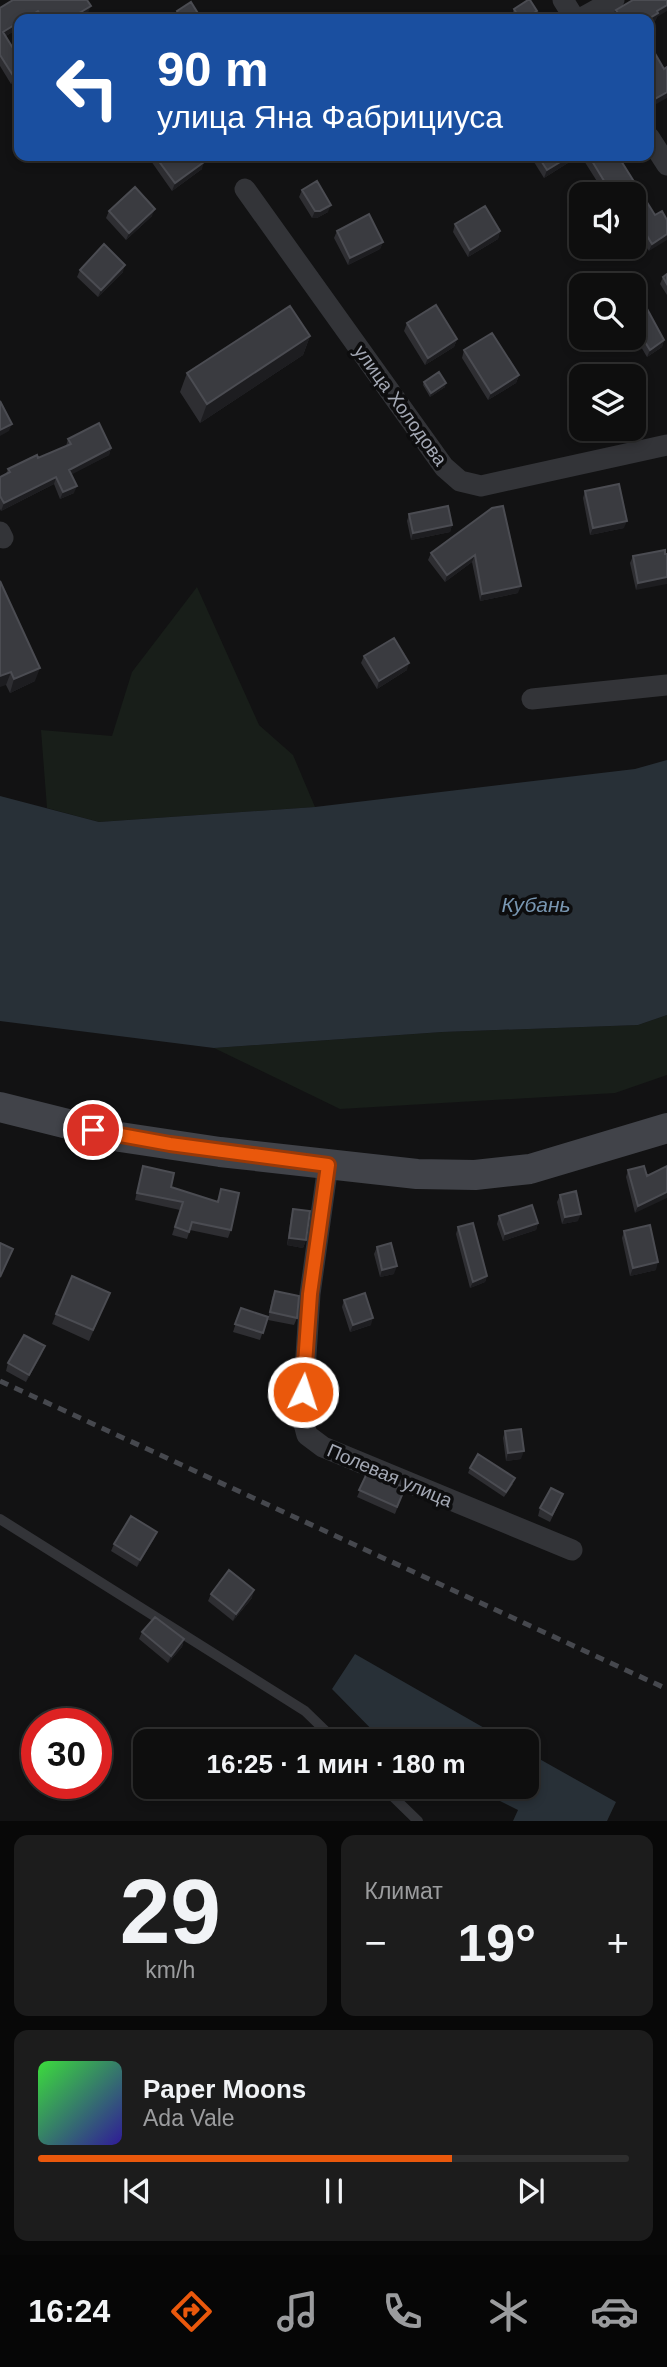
<!DOCTYPE html>
<html lang="ru">
<meta charset="utf-8">
<style>
:root{--surface:#0e0e0e;--page:#1c1c1c;--text:#f1f3f6;--muted:#9b9c9e;--line:#2e2e2e;--accent:#ea580c}
body{margin:0;font-family:Arial,sans-serif;background:var(--page);color:var(--text);height:100vh;display:flex;flex-direction:column;font-size:26px;white-space:nowrap}
*{box-sizing:border-box;margin:0}
p{font-size:23px;color:var(--muted)}
.icon{flex:none;width:38px;height:38px;fill:none;stroke:currentColor;stroke-width:2;stroke-linecap:round;stroke-linejoin:round}
.map{position:relative;height:1821px;overflow:hidden}
.drawer{display:flex;flex-direction:column;gap:14px;padding:14px;background:#080808;flex:1}
.drawer>*{flex:none}
.guide{position:absolute;left:14px;top:14px;width:640px;height:147px;border-radius:14px;box-shadow:0 4px 10px #0003,0 0 0 2px var(--line);background:#1a4fa0;color:#fff;overflow:hidden}
.fabs{position:absolute;left:569px;top:182px;display:grid;gap:14px}
.fabs a{display:grid;place-items:center;width:77px;height:77px;border-radius:14px;background:var(--surface);box-shadow:0 4px 10px #0003,0 0 0 2px var(--line);font-size:35px}
.speed{position:absolute;left:21px;top:1708px;display:flex;gap:14px;font-size:35px;font-weight:700;text-align:center}
.speed>*{display:grid;place-content:center;width:91px;height:91px;border-radius:50%;background:var(--surface);box-shadow:0 4px 10px #0003,0 0 0 2px var(--line);line-height:1}
.speed .limit{border:10px solid #d22;background:#fff;color:#111}
.pin{position:absolute;display:grid;place-items:center;width:60px;height:60px;color:#fff;margin:-30px;border:4px solid #fff;border-radius:50%;box-shadow:0 2px 7px #0007}
.me{position:absolute;width:77px;margin:-38px;rotate:4deg;stroke-linejoin:round;filter:drop-shadow(0 0 5px #0008)}
.turn{display:flex;align-items:center;gap:24px;height:147px;padding:0 28px;font-size:32px}
.turn .icon{width:91px;height:91px;stroke-width:2.5}
.turn b{display:block;font-size:49px;line-height:60px}
.big{font-size:52px;font-weight:700;line-height:1.1}
.drawer .widget{flex:1;display:flex;flex-direction:column;justify-content:center;gap:10px;min-width:0;padding:0 24px;border-radius:14px;background:var(--page)}
.drawer .dial{align-items:center;gap:0}
.dial b{font-size:91px;line-height:1}
.song{display:flex;align-items:center;gap:21px}
.cover{width:84px;height:84px;border-radius:10px;background:linear-gradient(135deg,hsl(120 70% 55%),hsl(250 70% 35%))}
.played{height:7px;border-radius:4px;background:linear-gradient(90deg,var(--accent) 70%,var(--line) 70%)}
.keys{display:flex;justify-content:space-around;direction:ltr}
.heat{display:flex;justify-content:space-between;align-items:center;font-size:38px;direction:ltr}
.drawer .tiles{flex:1;display:grid;gap:14px;grid-template-columns:1fr 1fr}
.widget:last-child{grid-column:span 2}
.trip{position:absolute;left:133px;top:1729px;width:406px;height:70px;border-radius:14px;background:var(--surface);box-shadow:0 4px 10px #0003,0 0 0 2px var(--line);font-weight:700;line-height:70px;text-align:center}
.tab-bar{display:flex;height:112px;justify-content:space-around;align-items:center;background:#060606;color:var(--muted)}
.tab-bar .icon{width:49px;height:49px}
.tab-bar .active{color:var(--accent)}
.tab-bar b{font-size:32px;color:var(--text)}
.map>svg:first-child{display:block}
</style>
<div class="map">
<svg width="667" height="1821" viewBox="0 0 667 1821">
<rect width="100%" height="100%" fill="#121213"/>
<!-- green -->
<path fill="#181e19" d="M197,587L259,725L293,755L315,807L99,822L47,808L41,730L112,736L132,672Z
M667,1015V1075L615,1093L340,1109L214,1048L442,1032L638,1025Z"/>
<!-- water -->
<path fill="#283037" d="M667,760V1015L638,1025L442,1032L214,1048L0,1021V796L99,822L315,807L635,769Z
M355,1654L507,1741H383L332,1689Z
M527,1752L616,1802L607,1821H513L518,1810L472,1787H527Z"/>
<g fill="none" stroke-linecap="round" stroke-linejoin="round">
<!-- lane -->
<path stroke="#333438" stroke-width="10" d="M0,1519L305,1711L336,1741
M383,1787L418,1821"/>
<!-- street -->
<path stroke="#333438" stroke-width="21" d="M563,0L575,19
M580,19L614,0
M649,137L667,165
M245,189L444,467L460,481L481,486L667,445
M0,532L3,538
M532,699L667,685
M328,1165L310,1294L302,1416L307,1435L323,1447L572,1550"/>
<!-- secondary -->
<path stroke="#414349" stroke-width="30" d="M0,1107L120,1137L220,1152L417,1174L475,1175L530,1169L667,1128"/>
<!-- rail -->
<path stroke="#46484e" stroke-width="5" stroke-dasharray="9 7" stroke-linecap="butt" d="M0,1381L667,1689"/>
</g>
<!-- wall -->
<path fill="#2e2e32" d="M0,8L88,13L78,19H36V18L34,19H19V28L6,36L19,79L11,84L0,66Z
M514,9L534,18L533,19H513L511,17Z
M616,10L657,17L655,21L649,19H615L614,18Z
M177,11L198,18L179,19L175,14Z
M153,156H200L202,169L172,191L151,161Z
M536,156H579L544,178L534,162Z
M581,156H618L655,215L667,220L649,251L634,226V194H605Z
M302,190L328,212L317,218H312L299,197Z
M109,211L152,216L126,240L106,218Z
M455,224L500,231L498,239L468,257L453,232Z
M337,231L383,242L380,249L348,265L334,238Z
M80,270L123,272L98,297L77,277Z
M667,274V295L660,284L663,277Z
M634,285L664,340L662,347L647,357L634,335Z
M407,323L457,339L454,347L425,365L404,331Z
M310,336L303,355L200,423L180,392L187,373Z
M464,350L519,375L516,383L488,400L462,358Z
M424,382L445,387L430,397L423,385Z
M68,439L111,448L109,455L71,474L74,493L60,499L54,484L1,511L0,509V477L6,474L8,469L38,458L66,446Z
M585,491L624,528L590,535L583,498Z
M492,508L518,593L480,601L472,562L445,582L428,560L431,553Z
M409,514L452,525L450,532L411,540L407,521Z
M665,554L636,590L630,563L633,556Z
M0,581L35,681L10,693L6,685Z
M364,656L407,670L377,689L361,663Z
M143,1166L171,1187L217,1202L221,1189L231,1230L228,1238L190,1230L187,1239L172,1235L180,1210L135,1200Z
M667,1166L635,1213L626,1177L628,1170L647,1176Z
M560,1195L578,1221L562,1224L557,1202Z
M293,1209L306,1240L303,1248L287,1245L291,1216Z
M499,1216L538,1223L536,1230L503,1241L497,1224Z
M458,1227L487,1276L485,1282L470,1288L456,1234Z
M624,1231L656,1270L630,1276L622,1238Z
M377,1247L394,1274L380,1277L374,1254Z
M275,1291L297,1318L294,1325L268,1320L272,1298Z
M110,1293L89,1341L52,1324L56,1314Z
M344,1300L371,1325L350,1332L342,1307Z
M241,1308L268,1317L260,1340L233,1332Z
M42,1354L26,1382L6,1371L8,1363Z
M505,1431L521,1459L506,1461L503,1438Z
M470,1468L513,1484L504,1497L468,1473Z
M368,1471L405,1488L395,1514L357,1497Z
M560,1501L550,1522L538,1516L540,1508Z
M154,1539L137,1567L111,1551L114,1544Z
M211,1594L252,1598L233,1621L208,1601Z
M142,1632L184,1639L182,1647L168,1663L139,1639Z"/>
<!-- shaded-wall -->
<path fill="#1d1d20" d="M667,5V11L657,17L655,21L649,24V19H648L657,11Z
M91,6L88,13L78,19H69Z
M38,11L36,18L34,19H25Z
M537,11L534,18L533,19H523Z
M19,22V28L1,39L3,32Z
M19,73V79L11,84L14,77Z
M667,92V98L649,108L651,101Z
M570,156H579L544,178L547,170Z
M204,162L202,169L172,191L175,183Z
M331,205L328,212L317,218H312L315,211Z
M155,209L152,216L126,240L129,233Z
M500,231L498,239L468,257L470,250Z
M667,234V240L649,251L652,244Z
M383,242L380,249L348,265L350,258Z
M125,265L123,272L98,297L101,290Z
M310,336L303,355L200,423L207,404Z
M457,339L454,347L425,365L428,358Z
M664,340L662,347L647,357L650,350Z
M519,375L516,383L488,400L491,393Z
M446,383L445,387L430,397L431,393Z
M12,424L9,431L0,436V430Z
M111,448L109,455L67,477L69,470Z
M56,477L54,484L1,511L4,503Z
M77,486L74,493L60,499L63,492Z
M627,521L624,528L590,535L593,528Z
M452,525L450,532L411,540L413,533Z
M475,555L472,562L445,582L447,575Z
M667,577V584L636,590L638,583Z
M521,586L518,593L480,601L482,594Z
M409,663L407,670L377,689L379,681Z
M40,668L35,681L10,693L14,679Z
M11,672L6,685L0,687V676Z
M667,1192V1198L635,1213L638,1206Z
M581,1214L578,1221L562,1224L565,1217Z
M538,1223L536,1230L503,1241L505,1234Z
M289,1238L306,1240L303,1248L287,1245Z
M658,1262L656,1270L630,1276L633,1268Z
M397,1266L394,1274L380,1277L382,1270Z
M487,1276L485,1282L470,1288L473,1282Z
M373,1318L371,1325L350,1332L353,1325Z
M45,1346L42,1354L26,1382L29,1375Z
M524,1451L521,1459L506,1461L508,1453Z
M157,1532L154,1539L137,1567L140,1560Z
M254,1590L252,1598L233,1621L236,1614Z
M184,1639L182,1647L168,1663L171,1656Z"/>
<!-- building -->
<path fill="#3a3b40" stroke="#4b4c52" stroke-width="2" d="M13,0H87L91,6L69,19H43L38,11L25,19H19V22L3,32L19,58V73L14,77L0,55V8Z
M528,0H530L537,11L523,19H520L514,9Z
M633,0H667V5L657,11L658,13L648,19H622L616,10Z
M191,2L199,15L192,19H182L177,11Z
M649,43L664,69L667,67V92L651,101L649,97Z
M155,156H200L204,162L175,183Z
M538,156H570L547,170Z
M589,156H618L655,215L662,211L667,220V234L652,244L634,214V194H612Z
M317,181L331,205L320,211H315L302,190Z
M135,187L155,209L129,233L109,211Z
M485,206L500,231L470,250L455,224Z
M369,214L383,242L350,258L337,231Z
M104,244L125,265L101,290L80,270Z
M667,274V284L663,277Z
M633,283L664,340L650,350L634,324V285H630Z
M436,305L457,339L428,358L407,323Z
M290,306L310,336L207,404L187,373Z
M492,333L519,375L491,393L464,350Z
M439,372L446,383L431,393L424,382Z
M0,401L12,424L0,430Z
M99,423L111,448L69,470L77,486L63,492L56,477L4,503L0,496V477L10,472L8,469L37,455L38,458L71,444L68,439Z
M619,484L627,521L593,528L585,491Z
M448,506L452,525L413,533L409,514Z
M503,506L521,586L482,594L475,555L447,575L431,553L492,508Z
M665,550V554H667V577L638,583L633,556Z
M0,581L40,668L14,679L11,672L0,676Z
M394,638L409,663L379,681L364,656Z
M143,1166L174,1173L171,1187L218,1202L221,1189L239,1193L231,1230L192,1222L189,1232L175,1227L183,1202L137,1193Z
M644,1166L647,1176L667,1166V1192L638,1206L628,1170Z
M576,1191L581,1214L565,1217L560,1195Z
M532,1205L538,1223L505,1234L499,1216Z
M293,1209L310,1211L306,1240L289,1238Z
M473,1223L487,1276L473,1282L458,1227Z
M650,1225L658,1262L633,1268L624,1231Z
M0,1243L13,1249L0,1277Z
M391,1243L397,1266L382,1270L377,1247Z
M72,1276L110,1293L93,1330L56,1314Z
M275,1291L299,1296L297,1318L270,1312Z
M365,1293L373,1318L353,1325L344,1300Z
M241,1308L268,1317L263,1333L235,1324Z
M24,1335L45,1346L29,1375L8,1363Z
M521,1429L524,1451L508,1453L505,1431Z
M478,1454L515,1478L506,1492L470,1468Z
M368,1471L405,1488L397,1507L359,1490Z
M551,1488L563,1494L552,1515L540,1508Z
M131,1516L157,1532L140,1560L114,1544Z
M229,1570L254,1590L236,1614L211,1594Z
M155,1617L184,1639L171,1656L142,1632Z"/>
<g fill="none" stroke-linecap="round" stroke-linejoin="round">
<!-- route casing -->
<g stroke="#983908" stroke-width="18">
<path id="route" d="M93,1130L170,1144L328,1165L310,1294L303,1392"/>
</g>
<!-- route -->
<use href="#route" stroke="#ea580c" stroke-width="12"/>
</g>
<g text-anchor="middle" stroke-width="7" stroke-linejoin="round" paint-order="stroke">
<!-- street labels -->
<g font-size="19" fill="#a3a8b4" stroke="#0d0d0e">
<text transform="translate(401 405) rotate(54)" y="7">улица Холодова</text>
<text transform="translate(390 1475) rotate(23)" y="7">Полевая улица</text>
</g>
<!-- water labels -->
<g font-size="21" font-style="italic" fill="#7896b1" stroke="#0d0d0e">
<text x="536" y="912">Кубань</text>
</g>
</g>
</svg>
<div class="fabs">
<a><svg class="icon" aria-label="sound" viewBox="0 0 24 24"><path d="M4 9h4l5-4v14l-5-4H4zM17 9q2 3 0 6"/></svg></a>
<a><svg class="icon" aria-label="search" viewBox="0 0 24 24"><circle cx="10" cy="10" r="6"/><path d="M15 15l6 6"/></svg></a>
<a><svg class="icon" aria-label="layers" viewBox="0 0 24 24"><path d="M12 4l9 5-9 5-9-5zM3 14l9 5 9-5"/></svg></a>
</div>
<div class="speed"><div class="limit">30</div></div>
<div class="pin" style="left:93px;top:1130px;background:#d93025"><svg class="icon" aria-label="arrive" viewBox="0 0 24 24"><path d="M6 21V4h12l-3 4 3 4H6"/></svg></div>
<svg class="me" style="left:303px;top:1392px" viewBox="-20 -20 40 40"><circle r="17" fill="#ea580c" stroke="#fff" stroke-width="3"/><path d="M0-11L8 9 0 5-8 9z" fill="#fff"/></svg>
<div class="trip">16:25 · 1 мин · 180 m</div>
<div class="guide">
<div class="turn"><svg class="icon" aria-label="left" viewBox="0 0 24 24"><path d="M17 20v-9H6M10 6l-5 5 5 5"/></svg><div><b>90 m</b>улица Яна Фабрициуса</div></div>
</div>
</div>
<section class="drawer">
<div class="tiles">
<div class="widget dial"><b>29</b><p>km/h</p></div>
<div class="widget"><p>Климат</p>
<div class="heat"><a>−</a><b class="big">19°</b><a>+</a></div>
</div>
<div class="widget">
<div class="song"><i class="cover"></i><div><b>Paper Moons</b><p>Ada Vale</p></div></div>
<div class="played"></div>
<div class="keys"><svg class="icon" aria-label="previous" viewBox="0 0 24 24"><path d="M18 5L8 12l10 7zM5 5v14"/></svg><svg class="icon" aria-label="pause" viewBox="0 0 24 24"><path d="M8 5v14M16 5v14"/></svg><svg class="icon" aria-label="next" viewBox="0 0 24 24"><path d="M6 5l10 7-10 7zM19 5v14"/></svg></div>
</div>
</div>
</section>
<nav class="tab-bar">
<b>16:24</b>
<svg class="icon active" aria-label="directions" viewBox="0 0 24 24"><path d="M12 3l9 9-9 9-9-9zM9 14v-3h6M13 9l2 2-2 2"/></svg>
<svg class="icon" aria-label="music" viewBox="0 0 24 24"><path d="M9 18V5l10-2v13"/><circle cx="6" cy="18" r="3"/><circle cx="16" cy="16" r="3"/></svg>
<svg class="icon" aria-label="phone" viewBox="0 0 24 24"><path d="M5 4h4l2 5-3 2q2 4 5 5l2-3 5 2v4C11 20 4 13 5 4z"/></svg>
<svg class="icon" aria-label="climate" viewBox="0 0 24 24"><path d="M12 3v18M4 7l16 10M4 17L20 7"/></svg>
<svg class="icon" aria-label="car" viewBox="0 0 24 24"><path d="M5 17H2v-5l4-1 3-4h7l3 4 3 1v5h-3M9 17h6M6 11h13"/><circle cx="7" cy="17" r="2"/><circle cx="17" cy="17" r="2"/></svg>
</nav>
